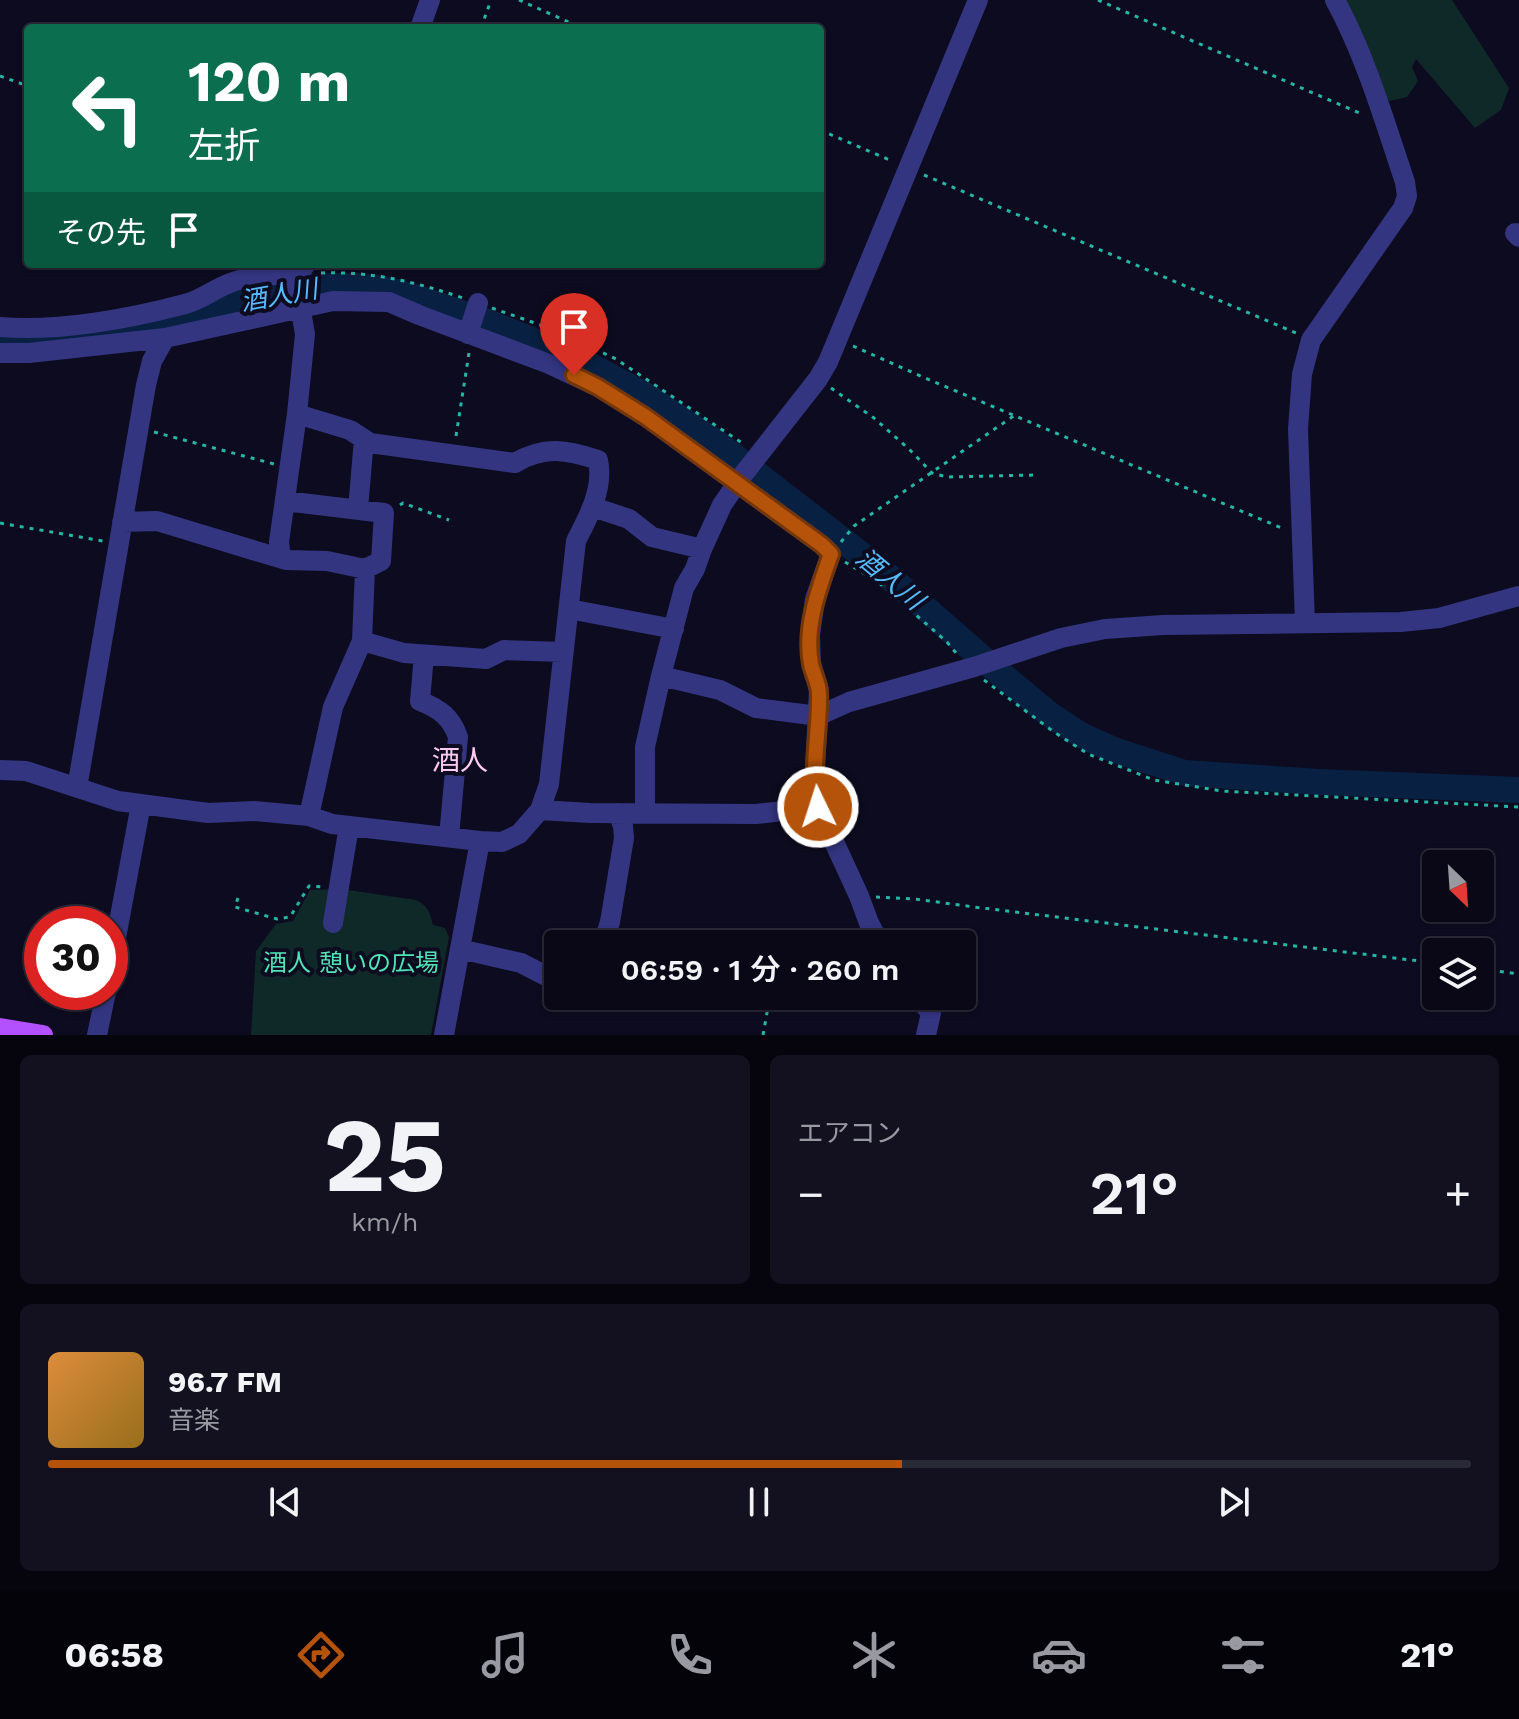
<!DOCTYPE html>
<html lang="ja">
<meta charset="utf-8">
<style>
:root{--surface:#0a0817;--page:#131120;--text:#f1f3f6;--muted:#999aa1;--line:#2a2936;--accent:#b45309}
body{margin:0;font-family:"Work Sans","Noto Sans JP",sans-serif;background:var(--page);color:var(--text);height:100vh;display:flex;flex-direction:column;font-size:30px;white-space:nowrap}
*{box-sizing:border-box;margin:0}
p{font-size:26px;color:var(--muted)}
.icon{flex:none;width:44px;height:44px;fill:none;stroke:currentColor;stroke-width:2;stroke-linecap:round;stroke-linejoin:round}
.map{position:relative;height:1035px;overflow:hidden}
.panel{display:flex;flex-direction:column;gap:20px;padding:20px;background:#06040d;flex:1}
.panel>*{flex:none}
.top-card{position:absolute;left:24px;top:24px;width:800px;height:244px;border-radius:8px;box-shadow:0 2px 6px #0004,0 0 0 2px var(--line);background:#0b6e4f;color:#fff;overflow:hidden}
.needle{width:52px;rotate:155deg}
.fabs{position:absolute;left:1422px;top:850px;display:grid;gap:16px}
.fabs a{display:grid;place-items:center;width:72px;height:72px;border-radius:8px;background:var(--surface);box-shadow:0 2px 6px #0004,0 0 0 2px var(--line);font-size:40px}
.speed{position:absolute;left:24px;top:906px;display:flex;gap:16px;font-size:40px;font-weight:700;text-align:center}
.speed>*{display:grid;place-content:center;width:104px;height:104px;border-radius:50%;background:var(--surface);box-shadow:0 2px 6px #0004,0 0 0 2px var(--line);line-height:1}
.speed .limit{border:12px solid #d22;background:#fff;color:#111}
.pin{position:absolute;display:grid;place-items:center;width:68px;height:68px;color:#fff;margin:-82px -34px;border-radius:50% 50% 50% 0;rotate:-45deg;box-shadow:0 0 8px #0007}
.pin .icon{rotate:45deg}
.me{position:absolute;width:88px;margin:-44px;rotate:356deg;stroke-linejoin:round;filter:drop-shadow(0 0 6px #0008)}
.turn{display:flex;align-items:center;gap:28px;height:168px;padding:0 32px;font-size:36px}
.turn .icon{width:104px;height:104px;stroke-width:2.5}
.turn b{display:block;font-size:56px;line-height:68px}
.then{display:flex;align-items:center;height:76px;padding:0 32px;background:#0003;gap:16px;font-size:30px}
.big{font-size:60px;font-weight:600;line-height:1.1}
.panel .tile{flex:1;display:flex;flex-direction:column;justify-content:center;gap:12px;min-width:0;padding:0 28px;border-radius:12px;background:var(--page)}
.panel .dial{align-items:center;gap:0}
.dial b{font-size:104px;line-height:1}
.song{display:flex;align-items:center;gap:24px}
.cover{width:96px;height:96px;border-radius:12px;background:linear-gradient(135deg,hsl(30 70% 55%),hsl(40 70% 35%))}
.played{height:8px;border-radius:4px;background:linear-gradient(90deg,var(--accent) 60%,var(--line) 60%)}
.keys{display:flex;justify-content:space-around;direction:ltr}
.heat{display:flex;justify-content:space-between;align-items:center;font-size:44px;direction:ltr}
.panel .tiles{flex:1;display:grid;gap:20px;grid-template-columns:1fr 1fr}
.tile:last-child{grid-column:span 2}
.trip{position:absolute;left:544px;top:930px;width:432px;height:80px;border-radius:8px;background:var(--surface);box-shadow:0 2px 6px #0004,0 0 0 2px var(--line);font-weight:600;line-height:80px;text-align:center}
.dock{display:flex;height:128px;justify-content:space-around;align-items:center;background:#040309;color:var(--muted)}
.dock .icon{width:56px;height:56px}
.dock .selected{color:var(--accent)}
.dock b{font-size:36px;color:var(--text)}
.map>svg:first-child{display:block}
</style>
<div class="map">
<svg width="1519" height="1035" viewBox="0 0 1519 1035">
<rect width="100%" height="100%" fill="#0d0b1f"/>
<!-- green -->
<path fill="#0e2927" d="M1338,0H1452L1509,88L1501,110L1475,128L1416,59L1412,67L1418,81L1407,97L1389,101L1379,88Z
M341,889L416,900C428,906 430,912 433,925L445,928L449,937L431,1035H251L256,951L276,924L293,921L310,890Z"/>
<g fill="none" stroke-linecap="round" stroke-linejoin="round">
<!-- river -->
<path stroke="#082041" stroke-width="26" d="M0,339L73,338L151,322L256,296L310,286H357L384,289L412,296L483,320L574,357L647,396L717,443L885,573L997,671L1049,714L1081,735L1114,750L1185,773L1320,782L1519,790"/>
<!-- path -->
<path stroke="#26b6a5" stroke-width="3" stroke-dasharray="4 6" stroke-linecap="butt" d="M519,0L582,28
M1098,0L1364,115
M481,28L491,0
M0,76L28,86
M820,130L892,161
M924,175L1296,333
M321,273C371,271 416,282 463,298
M492,308L552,329L616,359L745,445
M853,346L925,378L1284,529
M831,388L874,418L910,450L932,473L947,477L1035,475
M154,432L274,464
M456,436L469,353
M400,505L403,503L449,520
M0,523L103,541
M841,542L854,526L1015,415
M845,562L878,582L947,642L956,653
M984,680L1054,732L1088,754L1154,780L1222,791L1519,807
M876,897L915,899L974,907L1436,963
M238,898L235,907L277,919L290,917L309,886L323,887
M1480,969L1519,974
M763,1035L770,996"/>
<!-- minor -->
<path stroke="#333581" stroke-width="20" d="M420,28L430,0
M1515,233L1519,237
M0,327C57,332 129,319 185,304C201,300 214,289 230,283C251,275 276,275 298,274
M468,334L478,303
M0,353H29L165,338
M285,501L384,513L381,561L365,569
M593,507L629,519L652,537L702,549
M358,509L364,439
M122,522L157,521L286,560L327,561L365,569L362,641L404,653L486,659L504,650L563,652
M281,558L279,542L297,414
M569,609L674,629
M1305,623L1298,429L1302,374L1311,340L1403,208L1407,196L1405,182C1384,120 1366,57 1335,0
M424,655L420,701C440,709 451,717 458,737L449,837
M661,676L720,690L756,708L818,716L849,702L974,667L1061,638L1105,629L1163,625L1401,622L1439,618L1519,596
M0,770L26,771L118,801L208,813L254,811L309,816L332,824L480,841L502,842L519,834L540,810L549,784L576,541C589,516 604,488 598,460C568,450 544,445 515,463L370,443L350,430L297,414L305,334L296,283L298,274L306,264
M77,788L146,385L152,361L165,338L333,301L389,302L419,315L549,364L598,387L646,417L822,545L831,554L815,599L810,635L811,663L819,690L814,790L818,807L859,896L869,923L880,944
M540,810L590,813L756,814L818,807
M645,813V747L661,676L684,588L695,569L702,549L722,505L742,476L818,379L828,362L978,0
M309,816L333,707L362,641
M333,923L349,826
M603,944L610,922L624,838L623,826L618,813
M460,949L521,963L558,982
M110,970L141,804
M917,996L931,1013L926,1035
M97,1035L106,992
M444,1035L480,841"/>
<!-- major -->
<path stroke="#b350ff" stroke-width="20" d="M0,1028L43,1035"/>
</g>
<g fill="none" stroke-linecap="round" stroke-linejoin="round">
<!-- route casing -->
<g stroke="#753606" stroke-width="20">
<path id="route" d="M574,375L598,387L646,417L822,545L831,554C819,588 804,627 811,664C813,674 819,683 819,694C820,731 810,770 818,807"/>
</g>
<!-- route -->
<use href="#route" stroke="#b45309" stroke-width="14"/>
</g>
<g text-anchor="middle" stroke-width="8" stroke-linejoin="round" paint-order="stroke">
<!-- park labels -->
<g font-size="24" fill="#4fe5b7" stroke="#0d0b1f">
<text x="351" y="971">酒人 憩いの広場</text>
</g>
<!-- water labels -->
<g font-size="26" font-style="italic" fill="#57bbff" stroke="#0d0b1f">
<text transform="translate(279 295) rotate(-10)" y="9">酒人川</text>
<text transform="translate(890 579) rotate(40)" y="9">酒人川</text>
</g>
<!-- quarter labels -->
<g font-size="28" fill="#ffcbef" stroke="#0d0b1f">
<text x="460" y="770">酒人</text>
</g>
</g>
</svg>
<div class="fabs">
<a><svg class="needle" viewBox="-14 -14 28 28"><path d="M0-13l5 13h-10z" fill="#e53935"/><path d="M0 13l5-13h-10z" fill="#999aa1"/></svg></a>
<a><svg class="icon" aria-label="layers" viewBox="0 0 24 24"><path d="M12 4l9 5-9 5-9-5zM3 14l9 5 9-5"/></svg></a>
</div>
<div class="speed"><div class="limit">30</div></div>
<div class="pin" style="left:574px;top:375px;background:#d93025"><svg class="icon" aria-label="arrive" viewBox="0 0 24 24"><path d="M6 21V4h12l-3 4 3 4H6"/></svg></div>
<svg class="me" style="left:818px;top:807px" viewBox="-20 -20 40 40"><circle r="17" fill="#b45309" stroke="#fff" stroke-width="3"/><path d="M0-11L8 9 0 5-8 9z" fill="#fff"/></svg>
<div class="trip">06:59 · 1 分 · 260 m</div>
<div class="top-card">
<div class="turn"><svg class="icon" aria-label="left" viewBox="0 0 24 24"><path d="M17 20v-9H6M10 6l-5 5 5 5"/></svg><div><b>120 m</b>左折</div></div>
<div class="then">その先<svg class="icon" aria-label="arrive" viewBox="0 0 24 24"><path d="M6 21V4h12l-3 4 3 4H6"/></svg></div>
</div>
</div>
<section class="panel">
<div class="tiles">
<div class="tile dial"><b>25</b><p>km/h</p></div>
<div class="tile"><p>エアコン</p>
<div class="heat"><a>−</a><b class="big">21°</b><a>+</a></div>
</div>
<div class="tile">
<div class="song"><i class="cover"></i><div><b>96.7 FM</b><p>音楽</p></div></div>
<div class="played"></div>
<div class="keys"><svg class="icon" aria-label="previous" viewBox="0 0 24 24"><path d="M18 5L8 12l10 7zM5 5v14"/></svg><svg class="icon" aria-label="pause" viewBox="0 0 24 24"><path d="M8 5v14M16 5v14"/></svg><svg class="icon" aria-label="next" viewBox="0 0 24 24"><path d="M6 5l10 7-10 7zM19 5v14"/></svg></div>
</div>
</div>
</section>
<nav class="dock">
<b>06:58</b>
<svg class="icon selected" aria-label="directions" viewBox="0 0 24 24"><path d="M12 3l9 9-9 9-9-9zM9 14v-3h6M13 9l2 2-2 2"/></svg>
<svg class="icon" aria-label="music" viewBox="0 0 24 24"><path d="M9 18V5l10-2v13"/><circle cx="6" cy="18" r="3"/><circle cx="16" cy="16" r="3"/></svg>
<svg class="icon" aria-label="phone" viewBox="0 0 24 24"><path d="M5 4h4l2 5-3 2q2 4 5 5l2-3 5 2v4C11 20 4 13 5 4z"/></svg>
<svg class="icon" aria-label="climate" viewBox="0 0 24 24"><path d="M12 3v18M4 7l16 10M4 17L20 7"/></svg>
<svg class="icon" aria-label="car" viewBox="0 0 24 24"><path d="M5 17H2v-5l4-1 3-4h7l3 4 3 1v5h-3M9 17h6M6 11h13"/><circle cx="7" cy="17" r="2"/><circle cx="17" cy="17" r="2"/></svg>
<svg class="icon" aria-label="filters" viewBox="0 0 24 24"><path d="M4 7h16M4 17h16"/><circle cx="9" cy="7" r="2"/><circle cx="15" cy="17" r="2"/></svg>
<b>21°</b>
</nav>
